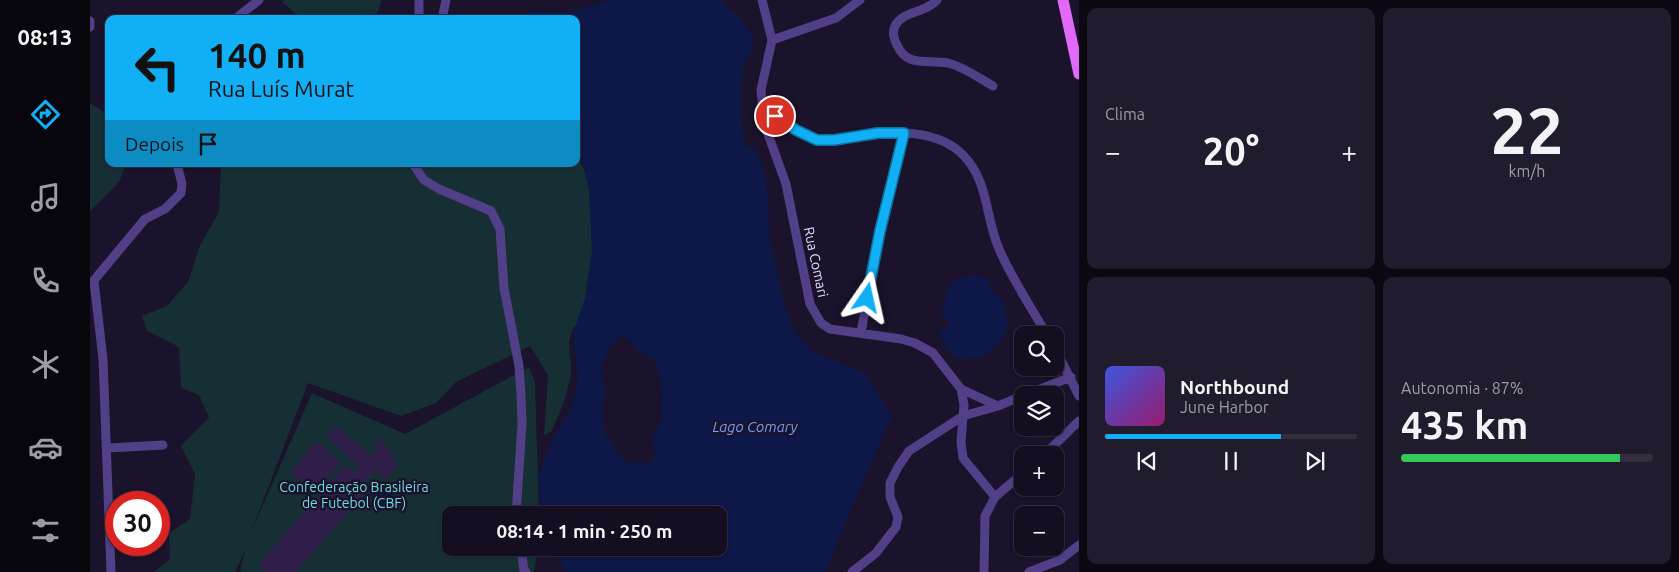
<!DOCTYPE html>
<html lang="pt">
<meta charset="utf-8">
<style>
:root{--surface:#140e20;--page:#211c2d;--text:#f1f3f6;--muted:#9d9ca5;--line:#332e3e;--accent:#11aff6}
body{margin:0;font-family:Ubuntu,sans-serif;background:var(--page);color:var(--text);height:100vh;display:flex;flex-direction:column;font-size:19px;white-space:nowrap}
*{box-sizing:border-box;margin:0}
p{font-size:16px;color:var(--muted)}
.icon{flex:none;width:28px;height:28px;fill:none;stroke:currentColor;stroke-width:2;stroke-linecap:round;stroke-linejoin:round}
.map{position:relative;flex:1;overflow:hidden}
.drawer{display:flex;flex-direction:column;gap:8px;padding:8px;background:#0b0812;width:600px}
.drawer>*{flex:none}
.top-card{position:absolute;left:15px;top:15px;width:475px;height:152px;border-radius:10px;box-shadow:0 1px 4px #0004,0 0 0 1px var(--line);background:#11aff6;color:#111;overflow:hidden}
.fabs{position:absolute;left:924px;top:326px;display:grid;gap:10px}
.fabs a{display:grid;place-items:center;width:50px;height:50px;border-radius:10px;background:var(--surface);box-shadow:0 1px 4px #0004,0 0 0 1px var(--line);font-size:25px}
.speed{position:absolute;left:15px;top:491px;display:flex;gap:10px;font-size:25px;font-weight:700;text-align:center}
.speed>*{display:grid;place-content:center;width:65px;height:65px;border-radius:50%;background:var(--surface);box-shadow:0 1px 4px #0004,0 0 0 1px var(--line);line-height:1}
.speed .limit{border:8px solid #d22;background:#fff;color:#111}
.pin{position:absolute;display:grid;place-items:center;width:42px;height:42px;color:#fff;margin:-21px;border:2px solid #fff;border-radius:50%;box-shadow:0 1px 5px #0007}
.me{position:absolute;width:55px;margin:-28px;rotate:11deg;stroke-linejoin:round;filter:drop-shadow(0 0 4px #0008)}
.turn{display:flex;align-items:center;gap:18px;height:105px;padding:0 20px;font-size:22px}
.turn .icon{width:65px;height:65px;stroke-width:2.5}
.turn b{display:block;font-size:35px;line-height:42px}
.then{display:flex;align-items:center;height:48px;padding:0 20px;background:#0003;gap:10px;font-size:19px}
.big{font-size:38px;font-weight:700;line-height:1.1}
.drawer .widget{flex:1;display:flex;flex-direction:column;justify-content:center;gap:8px;min-width:0;padding:0 18px;border-radius:10px;background:var(--page)}
.drawer .dial{align-items:center;gap:0}
.dial b{font-size:65px;line-height:1}
.song{display:flex;align-items:center;gap:15px}
.cover{width:60px;height:60px;border-radius:8px;background:linear-gradient(135deg,hsl(230 70% 55%),hsl(320 70% 35%))}
.played{height:5px;border-radius:2px;background:linear-gradient(90deg,var(--accent) 70%,var(--line) 70%)}
.keys{display:flex;justify-content:space-around;direction:ltr}
.heat{display:flex;justify-content:space-between;align-items:center;font-size:28px;direction:ltr}
.charge{height:8px;border-radius:4px;background:linear-gradient(90deg,#34c759 87%,var(--line) 0)}
.drawer .tiles{flex:1;display:grid;gap:8px;grid-template-columns:repeat(2,1fr)}
.trip{position:absolute;left:352px;top:506px;width:285px;height:50px;border-radius:10px;background:var(--surface);box-shadow:0 1px 4px #0004,0 0 0 1px var(--line);font-weight:700;line-height:50px;text-align:center}
main{display:flex;flex:1;min-height:0}
.dock{display:flex;flex-direction:column;width:90px;justify-content:space-around;align-items:center;background:#08060d;color:var(--muted)}
.dock .icon{width:35px;height:35px}
.dock .active{color:var(--accent)}
.dock b{font-size:22px;color:var(--text)}
.map>svg:first-child{display:block}
</style>
<main>
<nav class="dock">
<b>08:13</b>
<svg class="icon active" aria-label="directions" viewBox="0 0 24 24"><path d="M12 3l9 9-9 9-9-9zM9 14v-3h6M13 9l2 2-2 2"/></svg>
<svg class="icon" aria-label="music" viewBox="0 0 24 24"><path d="M9 18V5l10-2v13"/><circle cx="6" cy="18" r="3"/><circle cx="16" cy="16" r="3"/></svg>
<svg class="icon" aria-label="phone" viewBox="0 0 24 24"><path d="M5 4h4l2 5-3 2q2 4 5 5l2-3 5 2v4C11 20 4 13 5 4z"/></svg>
<svg class="icon" aria-label="climate" viewBox="0 0 24 24"><path d="M12 3v18M4 7l16 10M4 17L20 7"/></svg>
<svg class="icon" aria-label="car" viewBox="0 0 24 24"><path d="M5 17H2v-5l4-1 3-4h7l3 4 3 1v5h-3M9 17h6M6 11h13"/><circle cx="7" cy="17" r="2"/><circle cx="17" cy="17" r="2"/></svg>
<svg class="icon" aria-label="filters" viewBox="0 0 24 24"><path d="M4 7h16M4 17h16"/><circle cx="9" cy="7" r="2"/><circle cx="15" cy="17" r="2"/></svg>
</nav>
<div class="map">
<svg width="989" height="572" viewBox="0 0 989 572">
<rect width="100%" height="100%" fill="#1b122b"/>
<!-- green -->
<path fill="#152f34" d="M194,0H292L285,19H211L192,2Z
M0,103L19,115V164H36L29,182L0,211Z
M486,156C508,182 514,274 500,304C494,315 483,325 480,337C477,348 482,359 481,371C479,392 470,413 461,432L454,435L458,375L440,346L366,382L346,403L311,416L218,383L162,530L222,393L315,434L439,367L445,382L449,515H361V548H448L444,572H150L155,550L145,572H64L80,559L79,533L100,519L105,474L91,446L119,418L109,395L91,388L89,347L57,331L52,316L77,306L98,282L110,245L129,212L131,164H486Z"/>
<!-- water -->
<path fill="#0d1748" fill-rule="evenodd" d="M520,0H630C641,11 658,23 662,38C666,51 657,55 654,66C648,91 652,118 654,143L667,152L673,165L678,197L680,242L694,301L703,329L723,352L776,373L803,419L795,430L735,572H477L460,548H629V515H452L448,476L460,444L482,406L488,381L483,335L495,298L502,251L499,189L491,157L486,151V19H433L435,11L477,12ZM534,336L549,352L561,357L566,363L571,378L572,401L570,422L562,442L565,451L560,466L552,460L545,464L536,461L534,457L528,455L522,442L517,439C511,422 512,406 515,389C516,383 511,376 512,370C513,358 523,339 534,336Z
M885,275L899,279L901,282L898,284L899,289L912,298L918,326C916,331 913,339 909,343C899,356 873,366 860,353C853,346 851,337 848,328L852,330L858,327V320L852,316L847,320L853,310L857,290L863,282L874,277Z
M292,483L304,494L293,506L281,495Z"/>
<!-- building -->
<path fill="#311f4b" d="M246,426L282,456L289,448L284,443L287,438L303,452L300,456L309,464L296,479L286,470L272,485L277,490L206,572H176L168,565L255,465L264,472L269,466L236,437Z
M227,441L251,463L224,493L200,472Z"/>
<g fill="none" stroke-linecap="round" stroke-linejoin="round">
<!-- minor -->
<path stroke="#513f88" stroke-width="9" d="M672,0L682,40L671,90L674,123L696,184L720,304L731,323L740,329L811,339L825,343L843,353L871,389L874,405L871,442L873,458L905,497L895,516L894,572
M847,0C836,13 812,11 805,26C802,32 804,40 807,45C817,68 838,59 858,63C874,67 889,78 903,86
M145,19L169,0
M329,19V0
M352,19L356,0
M0,21V27
M682,40L746,18L770,0
M672,107C688,119 707,135 727,140C743,143 760,137 776,135C807,130 850,131 873,155C899,181 895,217 909,249C922,279 941,307 957,335
M323,164L334,180L349,189L401,211L410,229L414,288L429,366L431,395L432,424L426,515
M4,281L13,359L21,572
M0,285L55,219L75,209L91,193L92,184L87,164
M771,332L790,231L814,133
M965,348L989,396
M871,389L908,406
M935,395L981,377
M18,448L73,445
M954,455L989,421
M905,497L932,474
M431,548L434,571L436,572
M762,572L786,553L806,527L808,517L800,497V483L808,467L819,451L873,416L908,406L932,396
M939,572L970,560L989,545"/>
<!-- major -->
<path stroke="#e169f9" stroke-width="11" d="M973,0L989,74"/>
</g>
<g fill="none" stroke-linecap="round" stroke-linejoin="round">
<!-- route casing -->
<g stroke="#0b72a0" stroke-width="12">
<path id="route" d="M685,116L706,130L727,140H744L788,133H814L790,231L777,298"/>
</g>
<!-- route -->
<use href="#route" stroke="#11aff6" stroke-width="9"/>
</g>
<g text-anchor="middle" stroke-width="5" stroke-linejoin="round" paint-order="stroke">
<!-- street labels -->
<g font-size="14" fill="#e8ddfe" stroke="#1b122b">
<text transform="translate(726 262) rotate(78)" y="5">Rua Comari</text>
</g>
<!-- park labels -->
<g font-size="14" fill="#6addd8" stroke="#1b122b">
<text x="264" y="492">Confederação Brasileira<tspan x="264" dy="16">de Futebol (CBF)</tspan></text>
</g>
<!-- water labels -->
<g font-size="15" font-style="italic" fill="#6f9df9" stroke="#1b122b">
<text x="665" y="432">Lago Comary</text>
</g>
</g>
</svg>
<div class="fabs">
<a><svg class="icon" aria-label="search" viewBox="0 0 24 24"><circle cx="10" cy="10" r="6"/><path d="M15 15l6 6"/></svg></a>
<a><svg class="icon" aria-label="layers" viewBox="0 0 24 24"><path d="M12 4l9 5-9 5-9-5zM3 14l9 5 9-5"/></svg></a>
<a>+</a>
<a>−</a>
</div>
<div class="speed"><div class="limit">30</div></div>
<div class="pin" style="left:685px;top:116px;background:#d93025"><svg class="icon" aria-label="arrive" viewBox="0 0 24 24"><path d="M6 21V4h12l-3 4 3 4H6"/></svg></div>
<svg class="me" style="left:777px;top:298px" viewBox="-20 -20 40 40"><path d="M0-17L14 15 0 8-14 15z" fill="#11aff6" stroke="#fff" stroke-width="4"/></svg>
<div class="trip">08:14 · 1 min · 250 m</div>
<div class="top-card">
<div class="turn"><svg class="icon" aria-label="left" viewBox="0 0 24 24"><path d="M17 20v-9H6M10 6l-5 5 5 5"/></svg><div><b>140 m</b>Rua Luís Murat</div></div>
<div class="then">Depois<svg class="icon" aria-label="arrive" viewBox="0 0 24 24"><path d="M6 21V4h12l-3 4 3 4H6"/></svg></div>
</div>
</div>
<section class="drawer">
<div class="tiles">
<div class="widget"><p>Clima</p>
<div class="heat"><a>−</a><b class="big">20°</b><a>+</a></div>
</div>
<div class="widget dial"><b>22</b><p>km/h</p></div>
<div class="widget">
<div class="song"><i class="cover"></i><div><b>Northbound</b><p>June Harbor</p></div></div>
<div class="played"></div>
<div class="keys"><svg class="icon" aria-label="previous" viewBox="0 0 24 24"><path d="M18 5L8 12l10 7zM5 5v14"/></svg><svg class="icon" aria-label="pause" viewBox="0 0 24 24"><path d="M8 5v14M16 5v14"/></svg><svg class="icon" aria-label="next" viewBox="0 0 24 24"><path d="M6 5l10 7-10 7zM19 5v14"/></svg></div>
</div>
<div class="widget"><p>Autonomia · 87%</p><b class="big">435 km</b><div class="charge"></div></div>
</div>
</section>
</main>
